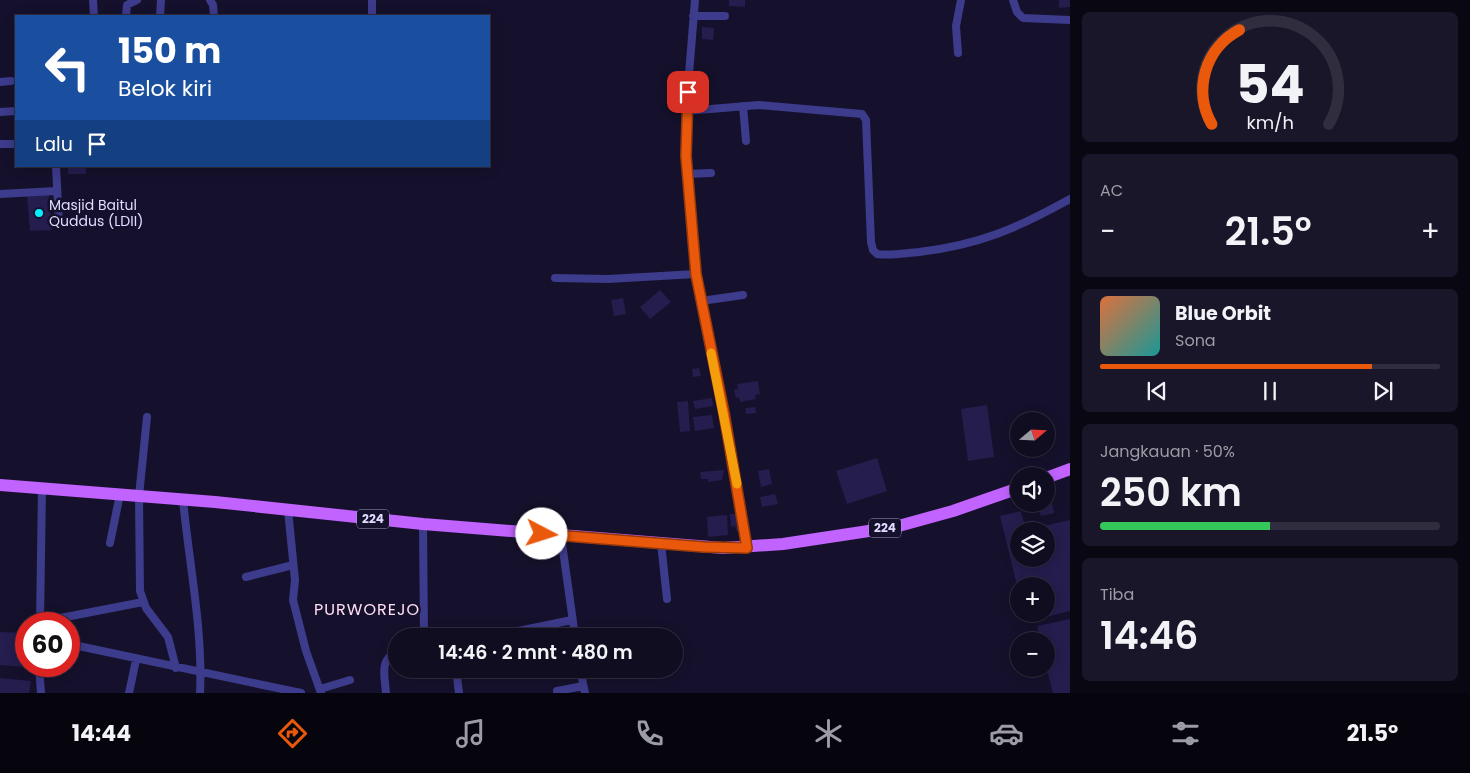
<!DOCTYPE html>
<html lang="id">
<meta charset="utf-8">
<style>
:root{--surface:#100d21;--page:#19162a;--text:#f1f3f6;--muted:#9c9ca5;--line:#302d3f;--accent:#ea580c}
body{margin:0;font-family:Poppins,sans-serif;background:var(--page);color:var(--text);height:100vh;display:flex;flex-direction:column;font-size:19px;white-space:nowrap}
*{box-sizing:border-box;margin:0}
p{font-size:16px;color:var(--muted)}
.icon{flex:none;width:28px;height:28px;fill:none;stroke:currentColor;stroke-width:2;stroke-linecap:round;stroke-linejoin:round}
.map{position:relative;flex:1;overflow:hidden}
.side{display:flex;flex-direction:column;gap:12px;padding:12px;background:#090712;width:400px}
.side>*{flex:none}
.banner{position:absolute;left:15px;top:15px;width:475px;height:152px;border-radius:0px;box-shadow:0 2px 12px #0003,0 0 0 1px var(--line);background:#1a4fa0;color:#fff;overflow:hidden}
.needle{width:32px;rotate:71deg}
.fabs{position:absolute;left:1010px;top:412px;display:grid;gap:10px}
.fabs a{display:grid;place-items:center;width:45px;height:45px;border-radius:50%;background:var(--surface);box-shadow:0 2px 12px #0003,0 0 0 1px var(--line);font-size:25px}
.speed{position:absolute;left:15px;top:612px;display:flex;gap:10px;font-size:25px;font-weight:700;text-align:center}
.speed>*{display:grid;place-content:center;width:65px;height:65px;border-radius:50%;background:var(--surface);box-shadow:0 2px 12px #0003,0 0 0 1px var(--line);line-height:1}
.speed .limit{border:8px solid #d22;background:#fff;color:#111}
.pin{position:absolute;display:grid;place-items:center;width:42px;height:42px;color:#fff;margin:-21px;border-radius:10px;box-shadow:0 2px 8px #0006}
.me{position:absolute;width:55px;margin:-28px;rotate:95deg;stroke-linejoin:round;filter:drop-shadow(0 0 4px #0008)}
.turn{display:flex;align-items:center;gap:18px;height:105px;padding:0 20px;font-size:22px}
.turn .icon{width:65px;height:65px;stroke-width:2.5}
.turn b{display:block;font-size:35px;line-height:42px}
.then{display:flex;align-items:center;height:48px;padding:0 20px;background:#0003;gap:10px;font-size:19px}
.big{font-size:38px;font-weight:600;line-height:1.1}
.side .widget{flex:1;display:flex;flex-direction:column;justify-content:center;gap:8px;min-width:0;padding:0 18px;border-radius:8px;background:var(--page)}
.side .dial{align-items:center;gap:0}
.dial svg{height:130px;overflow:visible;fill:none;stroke:var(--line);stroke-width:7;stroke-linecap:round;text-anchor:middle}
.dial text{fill:var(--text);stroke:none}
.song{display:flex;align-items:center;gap:15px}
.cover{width:60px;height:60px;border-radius:8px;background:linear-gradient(135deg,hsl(20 70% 55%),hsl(180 70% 35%))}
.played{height:5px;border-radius:2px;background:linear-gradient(90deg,var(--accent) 80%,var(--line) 80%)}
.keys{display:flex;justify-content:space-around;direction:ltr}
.heat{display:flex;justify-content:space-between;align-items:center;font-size:28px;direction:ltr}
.charge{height:8px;border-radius:4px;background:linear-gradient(90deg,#34c759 50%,var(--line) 0)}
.trip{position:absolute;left:388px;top:628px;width:295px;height:50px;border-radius:25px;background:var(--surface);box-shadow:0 2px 12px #0003,0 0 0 1px var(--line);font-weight:600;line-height:50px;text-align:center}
.menu{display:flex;height:80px;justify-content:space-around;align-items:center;background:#06050d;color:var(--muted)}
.menu .icon{width:35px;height:35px}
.menu .selected{color:var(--accent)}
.menu b{font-size:22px;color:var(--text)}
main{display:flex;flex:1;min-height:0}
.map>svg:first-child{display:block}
</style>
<main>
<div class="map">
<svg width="1070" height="693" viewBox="0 0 1070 693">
<rect width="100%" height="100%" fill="#15112c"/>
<!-- building -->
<path fill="#251d4d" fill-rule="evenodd" d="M729,0H745V7L729,6Z
M1059,0H1070V7L1059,8Z
M702,27L714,28L713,40L702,39Z
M68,166H86V174H68Z
M49,194L52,230L30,231L27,196Z
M660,290L671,302L650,319L640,307Z
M623,298L626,314L614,316L611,300Z
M699,368L701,376L693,377L692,369Z
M758,381L760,394L755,395L756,399L740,402L739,397L736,398L734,390L738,389L737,384Z
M712,398L713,406L695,409L693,401Z
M688,401L690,431L680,432L677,402Z
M987,405L994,457L968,461L961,409Z
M755,407L756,413L746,414L745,408Z
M712,415L714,428L695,431L693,417Z
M877,458L887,491L847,504L836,471Z
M769,469L772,484L761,487L758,471Z
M724,470L722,480L708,482V479H701L700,472Z
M775,494L778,504L762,507L760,497Z
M1052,503L1054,513L1041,516L1038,506Z
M1021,511L1024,523L1033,520L1035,528L1070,520V611L1026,622L1024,614H1046V586H1017L1000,516ZM1019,531H1046V559H1019Z
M730,514H739L740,531H736L735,526L731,527Z
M727,515L728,535L708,537L707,517Z
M1070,619V693H1053L1046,667V641H1040L1037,626Z
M0,632L26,633V667L0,665Z
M0,678L31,681L29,693H0Z"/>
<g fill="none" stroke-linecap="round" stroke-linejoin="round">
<!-- minor -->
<path stroke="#3d3b8b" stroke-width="8" d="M93,0L94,16
M210,0L213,5L214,16
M695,0L686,111L690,217L696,274L724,413L747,548
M1013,0L1017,12L1023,18L1070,20
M126,16L127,5L137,0
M160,16L161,0
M372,16V0
M693,16H725
M958,53L956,26L961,0
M0,82L11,81
M743,106L746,141
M686,111L759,105L862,114L866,120L871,242L873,250L877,254C891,256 905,253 919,252C979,245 1018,228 1070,199
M0,112L16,111
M0,144H16
M56,166L59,225
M687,174L711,173
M0,194L56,191
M555,278L608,279L696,274
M701,301L743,295
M147,417L139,496L140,591L146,608L168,637L176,668
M183,500C189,563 203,629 200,693
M288,510L295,580L293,600L306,651L321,693
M423,524L424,636
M561,536L575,636
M110,543L120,494
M661,543L667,599
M246,577L293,565
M40,622L143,602
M40,624L42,488
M494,636L572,620
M69,644L301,693
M39,666L41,693
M456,669L459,693
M580,669L585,693
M320,689L350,680
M557,691L583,686
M129,693L136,660
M386,693C385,678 379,659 396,653"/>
<!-- primary -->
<path stroke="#c163ff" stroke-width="12" d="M1046,478L1070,469
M0,485L215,502L423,524L723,548L783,544L895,527L953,511L1019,488"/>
</g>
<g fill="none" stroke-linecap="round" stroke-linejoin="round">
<!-- route casing -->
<g stroke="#983908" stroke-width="12">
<path id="route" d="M542,534L704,547L747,548L724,413L696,274L686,156L688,92"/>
</g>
<!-- route -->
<use href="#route" stroke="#ea580c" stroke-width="9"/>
<!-- slow -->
<path stroke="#f59e0b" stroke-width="9" d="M711,353L737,484"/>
</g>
<!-- markers -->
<circle fill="#08ecff" stroke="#15112c" stroke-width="2" cx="39" cy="213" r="5"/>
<g text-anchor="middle" stroke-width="5" stroke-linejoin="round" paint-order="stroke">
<!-- shield labels -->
<g fill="#15112c" stroke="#a29fc0" stroke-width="1">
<rect x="357" y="509.5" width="32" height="19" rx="4"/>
<rect x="869" y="518.5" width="32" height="19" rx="4"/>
</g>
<g font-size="12" font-weight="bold" fill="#dfdcff">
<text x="373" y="523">224</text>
<text x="885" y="532">224</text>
</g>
<!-- poi labels -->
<g font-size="14" fill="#dfdcff" stroke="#15112c" text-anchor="start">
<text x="49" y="210">Masjid Baitul<tspan x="49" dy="16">Quddus (LDII)</tspan></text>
</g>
<!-- quarter labels -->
<g font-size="16" letter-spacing="1" fill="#ffdef4" stroke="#15112c">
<text x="367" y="615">PURWOREJO</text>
</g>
</g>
</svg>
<div class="fabs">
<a><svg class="needle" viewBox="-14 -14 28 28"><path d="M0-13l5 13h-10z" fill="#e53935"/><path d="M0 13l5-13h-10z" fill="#9c9ca5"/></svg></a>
<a><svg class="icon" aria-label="sound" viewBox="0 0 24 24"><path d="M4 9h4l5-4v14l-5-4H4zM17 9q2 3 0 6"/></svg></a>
<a><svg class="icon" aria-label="layers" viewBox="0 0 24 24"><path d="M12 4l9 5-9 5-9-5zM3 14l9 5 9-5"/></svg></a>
<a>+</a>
<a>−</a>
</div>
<div class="speed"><div class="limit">60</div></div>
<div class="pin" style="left:688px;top:92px;background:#d93025"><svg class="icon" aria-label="arrive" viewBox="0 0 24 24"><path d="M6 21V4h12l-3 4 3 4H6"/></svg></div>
<svg class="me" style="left:542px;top:534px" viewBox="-20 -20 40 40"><circle r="19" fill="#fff"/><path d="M0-13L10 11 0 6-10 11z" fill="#ea580c"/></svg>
<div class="trip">14:46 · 2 mnt · 480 m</div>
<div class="banner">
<div class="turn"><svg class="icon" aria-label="left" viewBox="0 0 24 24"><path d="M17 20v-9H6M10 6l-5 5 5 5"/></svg><div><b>150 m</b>Belok kiri</div></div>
<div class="then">Lalu<svg class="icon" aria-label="arrive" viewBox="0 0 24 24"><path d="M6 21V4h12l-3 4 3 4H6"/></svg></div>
</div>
</div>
<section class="side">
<div class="widget dial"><svg viewBox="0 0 100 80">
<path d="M14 69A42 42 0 1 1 86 69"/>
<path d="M14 69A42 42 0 0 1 31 11" stroke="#ea580c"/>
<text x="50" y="56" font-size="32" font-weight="700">54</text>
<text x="50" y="72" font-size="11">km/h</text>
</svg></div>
<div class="widget"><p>AC</p>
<div class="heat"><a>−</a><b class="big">21.5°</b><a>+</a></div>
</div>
<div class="widget">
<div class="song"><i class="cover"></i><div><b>Blue Orbit</b><p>Sona</p></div></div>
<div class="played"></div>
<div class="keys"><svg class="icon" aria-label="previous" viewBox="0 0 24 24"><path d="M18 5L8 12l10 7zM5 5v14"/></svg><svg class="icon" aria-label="pause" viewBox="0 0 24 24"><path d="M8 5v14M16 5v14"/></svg><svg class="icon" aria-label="next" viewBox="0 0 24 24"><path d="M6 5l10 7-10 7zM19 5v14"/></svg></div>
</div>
<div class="widget"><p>Jangkauan · 50%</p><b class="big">250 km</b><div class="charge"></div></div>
<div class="widget"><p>Tiba</p><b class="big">14:46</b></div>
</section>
</main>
<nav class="menu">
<b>14:44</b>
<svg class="icon selected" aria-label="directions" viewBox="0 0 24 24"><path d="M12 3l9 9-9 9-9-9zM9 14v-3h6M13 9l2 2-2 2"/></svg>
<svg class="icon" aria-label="music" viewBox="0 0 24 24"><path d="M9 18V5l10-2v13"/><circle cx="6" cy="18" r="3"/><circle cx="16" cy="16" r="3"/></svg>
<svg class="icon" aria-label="phone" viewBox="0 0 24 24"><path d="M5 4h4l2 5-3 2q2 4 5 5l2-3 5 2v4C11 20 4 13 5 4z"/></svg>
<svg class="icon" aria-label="climate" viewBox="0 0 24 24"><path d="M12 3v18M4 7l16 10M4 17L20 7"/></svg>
<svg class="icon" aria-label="car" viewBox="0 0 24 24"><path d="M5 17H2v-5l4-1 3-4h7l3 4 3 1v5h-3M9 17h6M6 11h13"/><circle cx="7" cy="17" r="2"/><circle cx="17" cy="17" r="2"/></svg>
<svg class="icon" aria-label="filters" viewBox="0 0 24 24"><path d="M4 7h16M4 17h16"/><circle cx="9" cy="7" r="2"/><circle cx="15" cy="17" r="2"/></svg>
<b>21.5°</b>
</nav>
